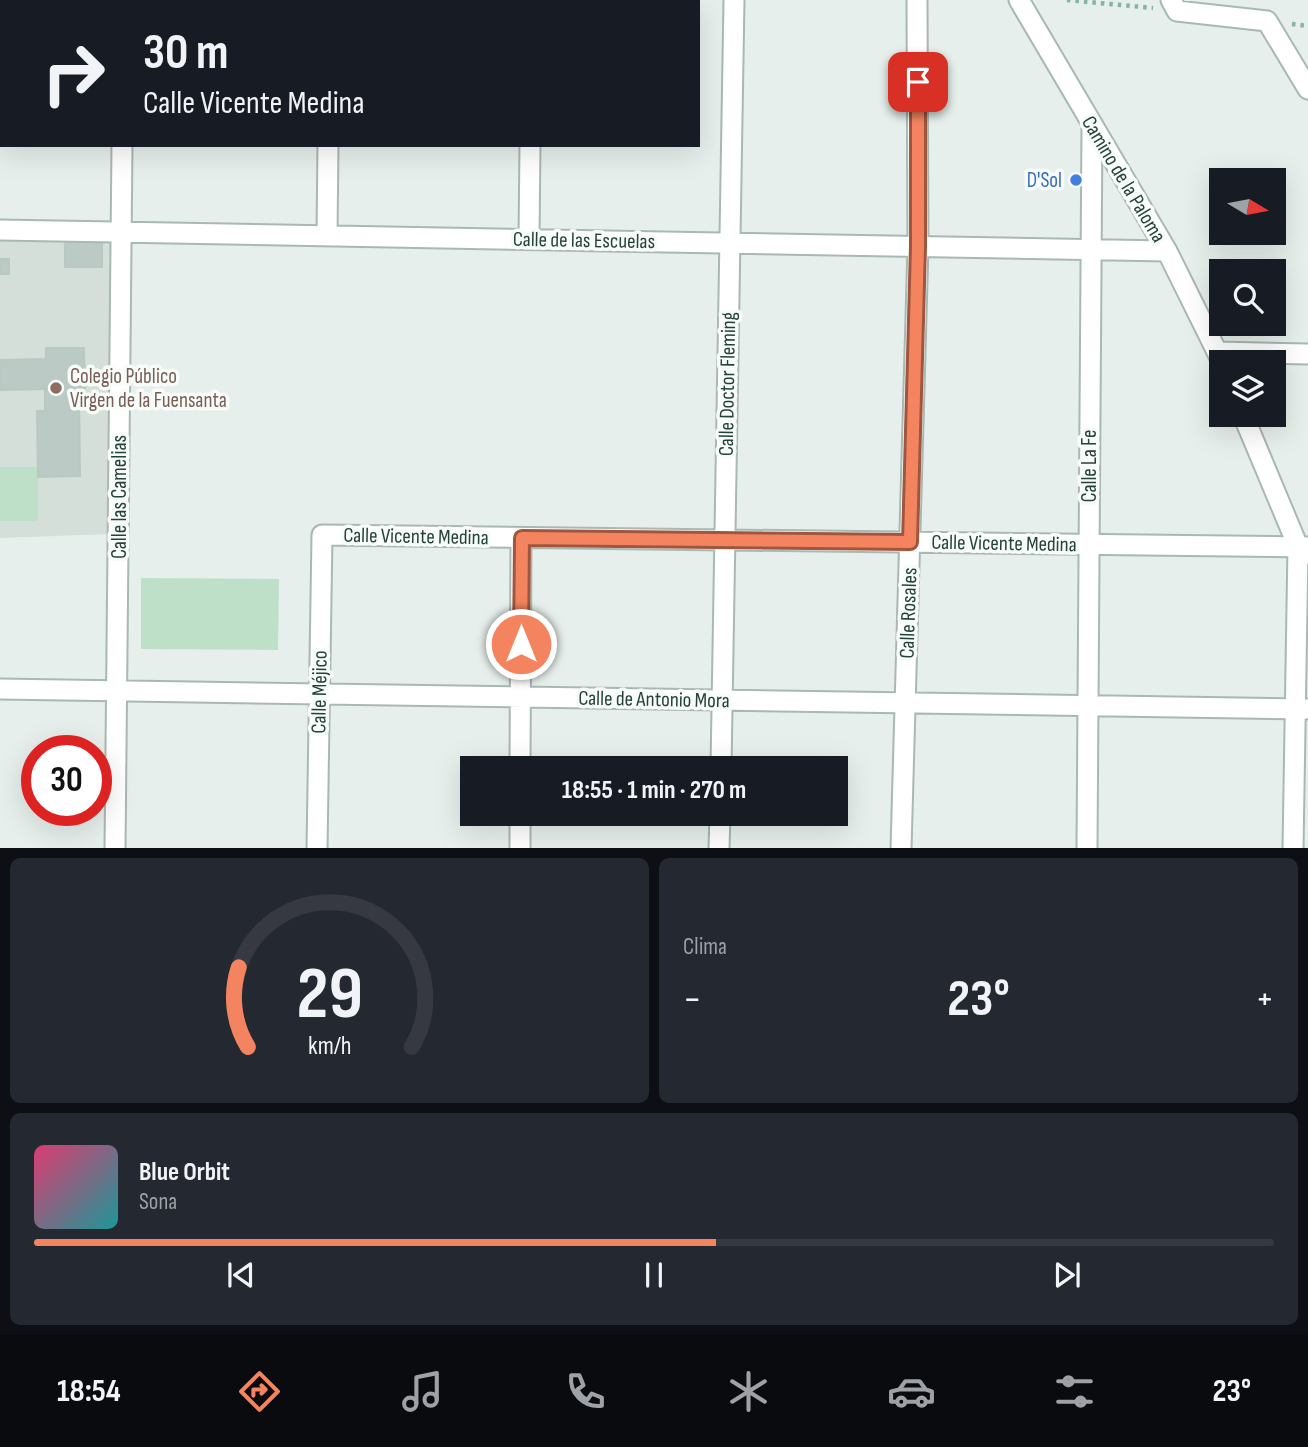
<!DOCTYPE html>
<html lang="es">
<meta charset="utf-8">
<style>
:root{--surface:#171b24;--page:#242831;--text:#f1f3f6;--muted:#9ea1a6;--line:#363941;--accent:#f4845f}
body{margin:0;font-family:"Sofia Sans Condensed",sans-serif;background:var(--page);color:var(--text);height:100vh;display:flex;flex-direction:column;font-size:26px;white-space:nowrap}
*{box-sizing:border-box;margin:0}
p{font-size:23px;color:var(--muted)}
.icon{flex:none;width:38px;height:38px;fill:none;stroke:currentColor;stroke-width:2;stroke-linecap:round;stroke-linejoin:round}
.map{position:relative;height:848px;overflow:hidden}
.details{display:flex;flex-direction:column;gap:10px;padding:10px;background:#0d0f14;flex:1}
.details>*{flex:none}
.banner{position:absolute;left:0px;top:0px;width:700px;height:147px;box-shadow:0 7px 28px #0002;background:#171b24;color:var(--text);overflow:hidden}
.needle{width:46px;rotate:100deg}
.tools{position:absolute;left:1209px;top:168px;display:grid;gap:14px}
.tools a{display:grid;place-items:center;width:77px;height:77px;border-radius:0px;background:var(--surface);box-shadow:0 7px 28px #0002;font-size:35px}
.speed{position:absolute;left:21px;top:735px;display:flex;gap:14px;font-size:35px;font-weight:700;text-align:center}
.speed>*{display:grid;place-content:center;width:91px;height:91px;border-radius:50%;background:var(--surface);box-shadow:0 7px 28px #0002;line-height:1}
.speed .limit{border:10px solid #d22;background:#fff;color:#111}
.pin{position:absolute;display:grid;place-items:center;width:60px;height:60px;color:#fff;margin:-30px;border-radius:14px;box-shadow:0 4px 10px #0006}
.me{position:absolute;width:77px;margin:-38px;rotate:0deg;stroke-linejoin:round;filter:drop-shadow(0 0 5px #0008)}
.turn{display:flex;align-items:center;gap:24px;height:147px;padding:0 28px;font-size:32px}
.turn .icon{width:91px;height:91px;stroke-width:2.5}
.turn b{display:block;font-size:49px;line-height:60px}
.big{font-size:52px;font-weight:700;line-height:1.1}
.details .widget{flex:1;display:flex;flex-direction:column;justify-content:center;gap:10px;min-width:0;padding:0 24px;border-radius:10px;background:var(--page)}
.details .dial{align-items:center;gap:0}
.dial svg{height:182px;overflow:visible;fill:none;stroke:var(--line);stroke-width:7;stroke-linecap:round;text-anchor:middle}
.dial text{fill:var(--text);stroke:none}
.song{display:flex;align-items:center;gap:21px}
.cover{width:84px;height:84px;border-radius:10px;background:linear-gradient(135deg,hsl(340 70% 55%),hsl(180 70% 35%))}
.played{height:7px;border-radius:4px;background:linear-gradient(90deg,var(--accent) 55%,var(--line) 55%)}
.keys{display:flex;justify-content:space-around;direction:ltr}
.heat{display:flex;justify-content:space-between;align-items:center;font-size:38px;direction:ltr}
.details .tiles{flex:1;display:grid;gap:10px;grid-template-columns:1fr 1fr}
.widget:last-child{grid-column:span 2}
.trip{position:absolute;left:460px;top:756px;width:388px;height:70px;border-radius:0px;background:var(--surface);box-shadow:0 7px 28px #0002;font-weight:700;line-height:70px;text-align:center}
.dock{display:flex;height:112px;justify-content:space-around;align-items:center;background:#090b0e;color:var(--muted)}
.dock .icon{width:49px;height:49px}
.dock .on{color:var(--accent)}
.dock b{font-size:32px;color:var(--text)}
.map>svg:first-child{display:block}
</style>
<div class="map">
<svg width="1308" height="849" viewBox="0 0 1308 849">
<rect width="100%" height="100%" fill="#e6efeb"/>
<!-- built -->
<path fill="#d4dfda" d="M0,240L114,241L111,534L0,538Z"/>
<!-- green -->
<path fill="#bfe0c8" d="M0,467H38V521H0Z
M141,578L279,579L278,650L141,649Z"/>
<!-- building -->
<path fill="#bbcac4" stroke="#b8c9c2" stroke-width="2" d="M65,242H102V267H65Z
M0,259H9V274H0Z
M46,348H84L85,388L0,390V360L46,359Z
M79,387L80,476L38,477L37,411H45V388Z"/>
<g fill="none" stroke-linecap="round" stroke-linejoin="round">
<!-- minor casing -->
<g stroke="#a8b8b2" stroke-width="23">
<path id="minor" d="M1019,0L1167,251L1222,362
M1171,0L1177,11L1267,21L1308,89
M124,2L125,0
M330,2V0
M532,2V0
M0,230L1167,251
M327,236L328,145
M529,239L530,145
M1217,352L1308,354
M1243,415L1302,556
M0,689L1308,709
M520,768L521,538
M721,768L734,0
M115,849L122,145
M317,849L322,535L1308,547
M520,849V814
M719,849L720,814
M901,849L918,246L917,0
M1087,849L1092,126
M1293,849L1298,547"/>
</g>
<!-- path -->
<path stroke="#86b3a5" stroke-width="4.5" stroke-dasharray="3.5 5" stroke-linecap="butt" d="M1067,0L1153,8
M1292,24L1308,26"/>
<!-- minor -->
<use href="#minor" stroke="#fff" stroke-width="19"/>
</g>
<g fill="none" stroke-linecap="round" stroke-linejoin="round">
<!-- route casing -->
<g stroke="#9f563e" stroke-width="18">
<path id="route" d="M521,644L522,538L910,542L918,246V82"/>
</g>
<!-- route -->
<use href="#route" stroke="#f4845f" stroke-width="12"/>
</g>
<!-- markers -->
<circle fill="#3f7fe0" stroke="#f7fbf9" stroke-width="2.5" cx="1076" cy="180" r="7"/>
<circle fill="#8d6e63" stroke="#f7fbf9" stroke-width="2.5" cx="56" cy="388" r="7"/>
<g text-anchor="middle" stroke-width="7" stroke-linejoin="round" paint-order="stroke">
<!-- street labels -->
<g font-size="21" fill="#24423a" stroke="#f7fbf9">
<text transform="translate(1124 179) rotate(59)" y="7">Camino de la Paloma</text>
<text transform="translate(584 240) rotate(1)" y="7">Calle de las Escuelas</text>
<text transform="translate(727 384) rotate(-89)" y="7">Calle Doctor Fleming</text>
<text transform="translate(1089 466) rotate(-90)" y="7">Calle La Fe</text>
<text transform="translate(119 497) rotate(-90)" y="7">Calle las Camelias</text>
<text transform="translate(416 536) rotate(1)" y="7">Calle Vicente Medina</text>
<text transform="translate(1004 543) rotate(1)" y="7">Calle Vicente Medina</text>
<text transform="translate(908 613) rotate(-88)" y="7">Calle Rosales</text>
<text transform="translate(319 692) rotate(-89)" y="7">Calle Méjico</text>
<text transform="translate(654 699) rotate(1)" y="7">Calle de Antonio Mora</text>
</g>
<!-- shop labels -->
<g font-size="21" fill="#366cbe" stroke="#f7fbf9" text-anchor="end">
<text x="1062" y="187">D'Sol</text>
</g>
<!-- education labels -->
<g font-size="21" fill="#785e54" stroke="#f7fbf9" text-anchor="start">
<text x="70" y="383">Colegio Público<tspan x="70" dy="24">Virgen de la Fuensanta</tspan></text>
</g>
</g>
</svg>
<div class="tools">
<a><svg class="needle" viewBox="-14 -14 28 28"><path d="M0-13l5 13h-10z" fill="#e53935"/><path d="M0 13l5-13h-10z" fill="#9ea1a6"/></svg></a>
<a><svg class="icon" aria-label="search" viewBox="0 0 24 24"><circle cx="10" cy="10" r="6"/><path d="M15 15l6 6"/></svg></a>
<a><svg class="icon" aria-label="layers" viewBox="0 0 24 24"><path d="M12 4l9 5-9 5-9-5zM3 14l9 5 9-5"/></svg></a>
</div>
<div class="speed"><div class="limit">30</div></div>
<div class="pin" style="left:918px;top:82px;background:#d93025"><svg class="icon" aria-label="arrive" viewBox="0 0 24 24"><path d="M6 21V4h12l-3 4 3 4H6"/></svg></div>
<svg class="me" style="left:521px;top:644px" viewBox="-20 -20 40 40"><circle r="17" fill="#f4845f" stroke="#fff" stroke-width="3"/><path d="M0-11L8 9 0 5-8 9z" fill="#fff"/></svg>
<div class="trip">18:55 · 1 min · 270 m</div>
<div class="banner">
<div class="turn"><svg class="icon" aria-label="right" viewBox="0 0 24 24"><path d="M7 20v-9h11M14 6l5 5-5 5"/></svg><div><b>30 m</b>Calle Vicente Medina</div></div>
</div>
</div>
<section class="details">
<div class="tiles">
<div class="widget dial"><svg viewBox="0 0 100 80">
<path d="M14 69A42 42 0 1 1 86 69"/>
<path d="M14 69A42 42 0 0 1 10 34" stroke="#f4845f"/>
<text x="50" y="56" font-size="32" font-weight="700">29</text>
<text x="50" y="72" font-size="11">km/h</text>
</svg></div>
<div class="widget"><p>Clima</p>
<div class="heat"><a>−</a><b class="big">23°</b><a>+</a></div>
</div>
<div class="widget">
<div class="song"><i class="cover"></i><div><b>Blue Orbit</b><p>Sona</p></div></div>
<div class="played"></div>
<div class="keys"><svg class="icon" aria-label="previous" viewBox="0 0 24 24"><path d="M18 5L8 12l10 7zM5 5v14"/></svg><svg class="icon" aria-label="pause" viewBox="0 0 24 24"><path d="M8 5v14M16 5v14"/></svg><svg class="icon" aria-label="next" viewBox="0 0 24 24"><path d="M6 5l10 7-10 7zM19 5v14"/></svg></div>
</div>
</div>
</section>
<nav class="dock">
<b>18:54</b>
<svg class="icon on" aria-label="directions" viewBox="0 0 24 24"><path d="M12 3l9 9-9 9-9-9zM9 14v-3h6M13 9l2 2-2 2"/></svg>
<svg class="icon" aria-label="music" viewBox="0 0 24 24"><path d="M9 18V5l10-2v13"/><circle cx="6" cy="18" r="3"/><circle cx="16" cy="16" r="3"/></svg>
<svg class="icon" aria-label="phone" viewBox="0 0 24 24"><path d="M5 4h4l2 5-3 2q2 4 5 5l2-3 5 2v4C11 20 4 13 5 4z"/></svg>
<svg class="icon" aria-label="climate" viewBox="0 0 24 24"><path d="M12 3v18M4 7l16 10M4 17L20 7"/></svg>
<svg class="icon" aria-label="car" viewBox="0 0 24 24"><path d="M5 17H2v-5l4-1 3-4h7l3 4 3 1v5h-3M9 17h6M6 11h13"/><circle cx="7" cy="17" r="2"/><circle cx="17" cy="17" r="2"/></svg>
<svg class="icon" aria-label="filters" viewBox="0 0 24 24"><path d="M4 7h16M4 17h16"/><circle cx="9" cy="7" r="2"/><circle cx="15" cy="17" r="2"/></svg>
<b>23°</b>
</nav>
